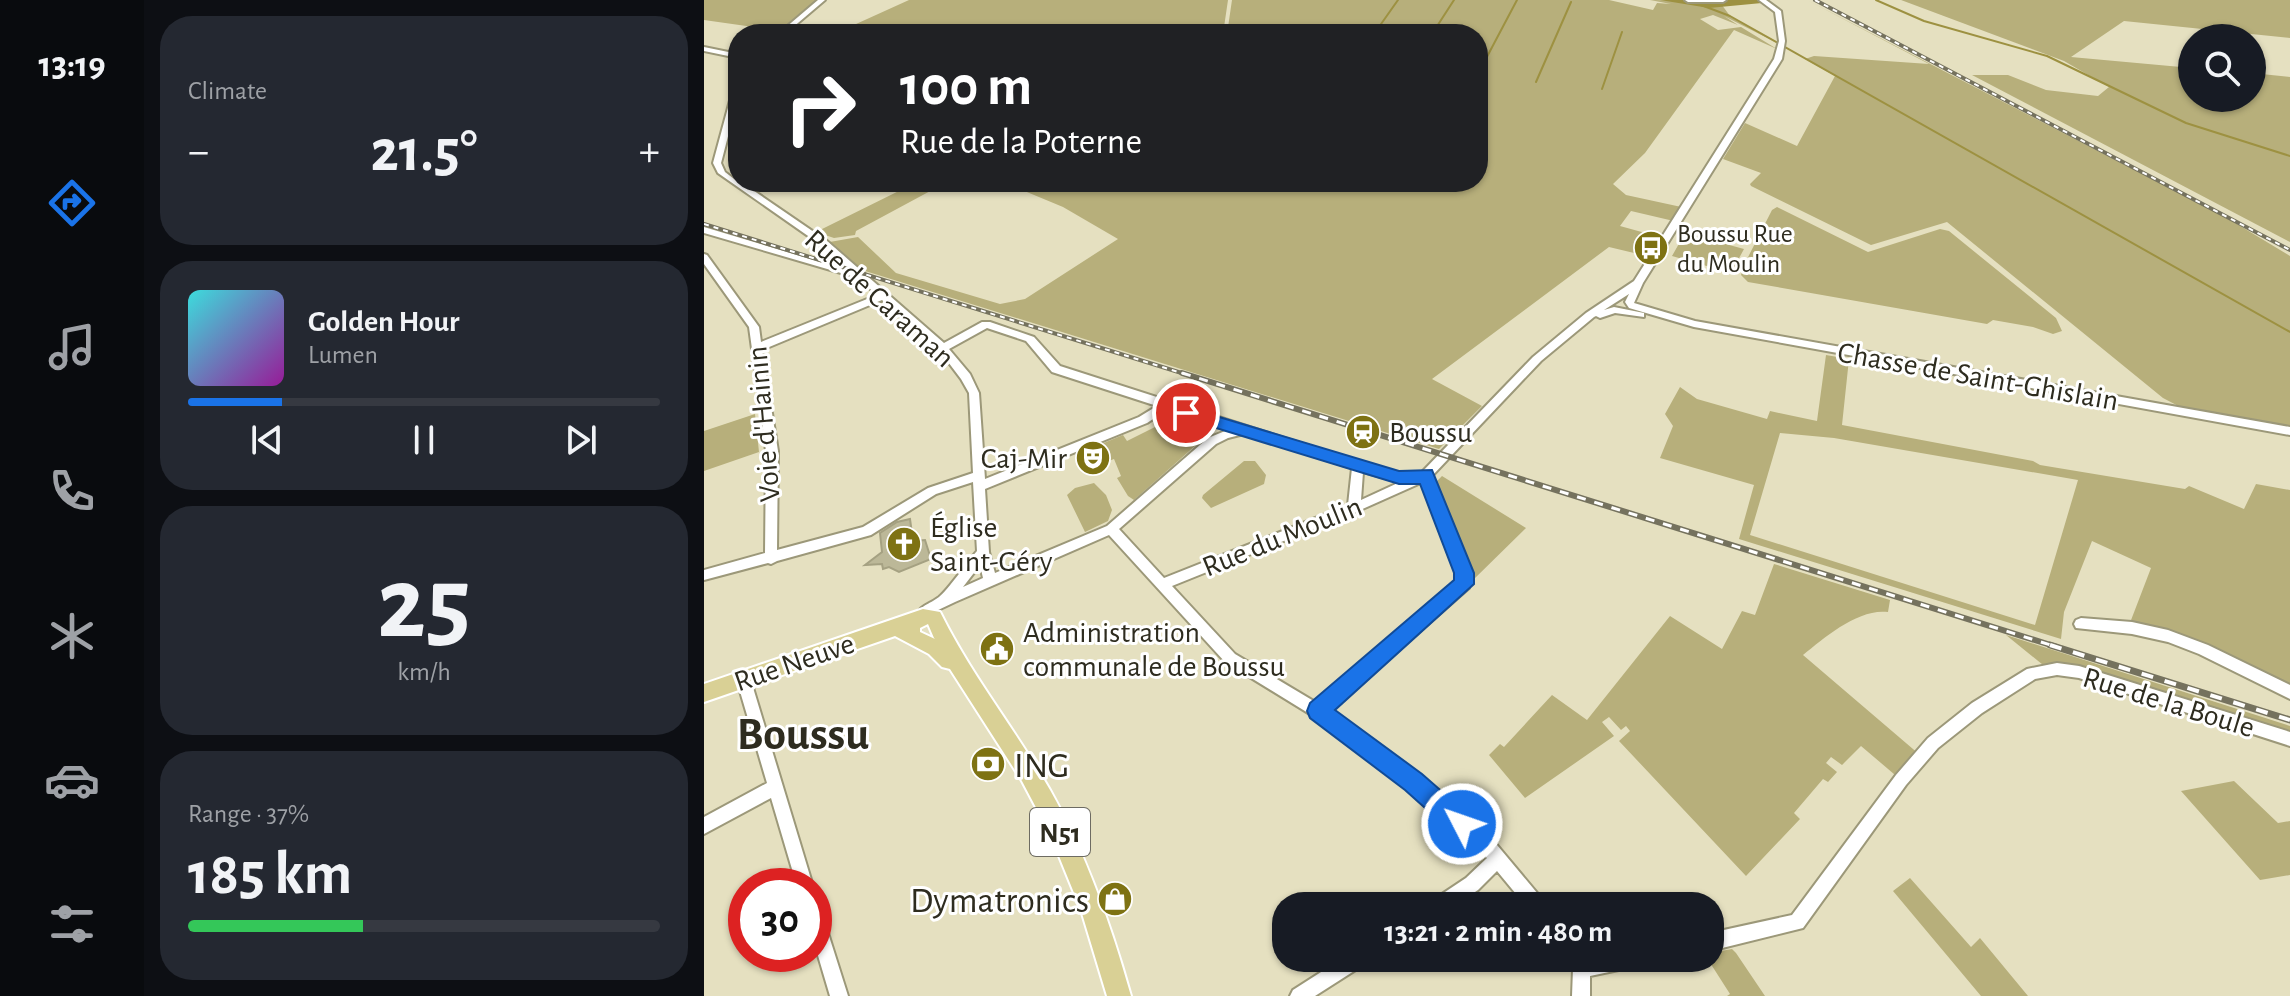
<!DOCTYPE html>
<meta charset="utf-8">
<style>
:root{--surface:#171b24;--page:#242831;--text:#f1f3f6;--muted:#9ea1a6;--line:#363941;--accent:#1a73e8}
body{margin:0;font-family:"Alegreya Sans",sans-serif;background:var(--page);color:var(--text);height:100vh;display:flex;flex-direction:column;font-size:30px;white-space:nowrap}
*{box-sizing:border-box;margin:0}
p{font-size:26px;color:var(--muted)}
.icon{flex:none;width:44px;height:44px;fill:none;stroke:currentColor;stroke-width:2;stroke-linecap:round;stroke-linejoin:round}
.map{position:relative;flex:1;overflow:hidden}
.drawer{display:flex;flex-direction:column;gap:16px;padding:16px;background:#0d0f14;width:560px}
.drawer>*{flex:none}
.guide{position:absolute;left:24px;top:24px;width:760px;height:168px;border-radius:32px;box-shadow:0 2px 6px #0004;background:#202124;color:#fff;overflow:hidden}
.buttons{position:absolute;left:1474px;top:24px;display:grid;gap:16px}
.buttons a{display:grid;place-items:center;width:88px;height:88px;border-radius:50%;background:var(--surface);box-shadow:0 2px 6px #0004;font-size:40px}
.speed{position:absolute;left:24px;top:868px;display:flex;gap:16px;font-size:40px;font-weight:700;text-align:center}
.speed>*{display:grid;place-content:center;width:104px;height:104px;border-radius:50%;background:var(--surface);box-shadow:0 2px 6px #0004;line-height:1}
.speed .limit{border:12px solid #d22;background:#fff;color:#111}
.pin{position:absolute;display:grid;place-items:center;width:68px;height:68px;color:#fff;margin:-34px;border:4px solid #fff;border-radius:50%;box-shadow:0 2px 8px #0007}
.me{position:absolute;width:88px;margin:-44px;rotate:311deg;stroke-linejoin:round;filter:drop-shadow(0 0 6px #0008)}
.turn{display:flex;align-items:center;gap:28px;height:168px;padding:0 40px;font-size:36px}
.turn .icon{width:104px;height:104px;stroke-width:2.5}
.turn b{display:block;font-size:56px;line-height:68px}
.big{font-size:60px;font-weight:700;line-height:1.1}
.drawer .tile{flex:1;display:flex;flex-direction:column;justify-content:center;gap:12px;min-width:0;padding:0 28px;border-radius:32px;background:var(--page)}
.drawer .dial{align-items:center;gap:0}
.dial b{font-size:104px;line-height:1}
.song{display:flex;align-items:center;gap:24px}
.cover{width:96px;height:96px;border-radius:12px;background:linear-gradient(135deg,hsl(180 70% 55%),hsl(300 70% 35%))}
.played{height:8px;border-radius:4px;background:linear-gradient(90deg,var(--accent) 20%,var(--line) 20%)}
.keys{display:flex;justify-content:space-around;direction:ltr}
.heat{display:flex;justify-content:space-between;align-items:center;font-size:44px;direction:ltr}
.charge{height:12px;border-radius:6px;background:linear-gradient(90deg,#34c759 37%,var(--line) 0)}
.trip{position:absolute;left:568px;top:892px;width:452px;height:80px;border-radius:32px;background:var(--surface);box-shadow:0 2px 6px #0004;font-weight:700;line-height:80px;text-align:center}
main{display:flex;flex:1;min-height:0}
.dock{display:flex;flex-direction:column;width:144px;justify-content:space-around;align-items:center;background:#090b0e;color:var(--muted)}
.dock .icon{width:56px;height:56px}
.dock .on{color:var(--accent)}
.dock b{font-size:36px;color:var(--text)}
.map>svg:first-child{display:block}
</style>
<main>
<nav class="dock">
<b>13:19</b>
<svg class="icon on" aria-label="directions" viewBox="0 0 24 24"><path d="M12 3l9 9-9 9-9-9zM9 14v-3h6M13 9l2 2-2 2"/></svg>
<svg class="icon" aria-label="music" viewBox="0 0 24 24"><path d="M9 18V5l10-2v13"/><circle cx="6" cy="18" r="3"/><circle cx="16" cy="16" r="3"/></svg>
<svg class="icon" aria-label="phone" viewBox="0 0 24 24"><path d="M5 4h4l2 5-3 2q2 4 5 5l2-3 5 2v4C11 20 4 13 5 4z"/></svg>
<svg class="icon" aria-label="climate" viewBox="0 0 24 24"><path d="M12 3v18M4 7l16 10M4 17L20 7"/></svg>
<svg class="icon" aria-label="car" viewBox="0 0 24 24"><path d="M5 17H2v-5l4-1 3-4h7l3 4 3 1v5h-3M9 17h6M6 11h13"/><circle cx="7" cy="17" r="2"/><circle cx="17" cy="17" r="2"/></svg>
<svg class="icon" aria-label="filters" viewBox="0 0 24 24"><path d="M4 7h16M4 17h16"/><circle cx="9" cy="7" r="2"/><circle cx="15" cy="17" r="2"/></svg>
</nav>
<section class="drawer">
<div class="tile"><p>Climate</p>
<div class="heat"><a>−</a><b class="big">21.5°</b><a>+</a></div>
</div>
<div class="tile">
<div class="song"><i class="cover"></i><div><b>Golden Hour</b><p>Lumen</p></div></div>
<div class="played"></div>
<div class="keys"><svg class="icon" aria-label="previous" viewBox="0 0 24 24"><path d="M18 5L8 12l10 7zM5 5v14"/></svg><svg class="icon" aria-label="pause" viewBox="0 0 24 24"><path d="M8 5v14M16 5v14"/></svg><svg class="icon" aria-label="next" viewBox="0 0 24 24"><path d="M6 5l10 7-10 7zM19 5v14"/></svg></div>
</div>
<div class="tile dial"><b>25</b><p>km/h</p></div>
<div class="tile"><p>Range · 37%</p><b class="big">185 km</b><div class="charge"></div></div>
</section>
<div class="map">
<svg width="1586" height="996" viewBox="0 0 1586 996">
<rect width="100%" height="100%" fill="#e5e0c0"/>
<!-- green -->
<path fill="#b7af7b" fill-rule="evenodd" d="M0,0H116L78,31L0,20Z
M205,0H524L519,34H130Z
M528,0H905L949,10L953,3L967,4L946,0L1015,1L1026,16L1075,44L1020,16L1034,25L1009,15L996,19L1014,30L1037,27L1073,49L1030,30L941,153L909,184L922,195L982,208L974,222L927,211L916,226L963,239L951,258L905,247L728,379L778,406L735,449L145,266L120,243L154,237L192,273L296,304L321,299L414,239L359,207L299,182H774V34H523Z
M1103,0L1523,218L1586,256V428L1480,409L1459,398L1243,222L1167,245L1047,186L1046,184L1057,173L1019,159L1041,123L1093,146L1131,76L1101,59L1110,56L1225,64Z
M1197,0H1586V38L1420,21L1367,57L1488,68V98H1548V73L1586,77V242L1268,75H1304L1342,90L1394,96L1405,87L1360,61Z
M213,182H243L152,231L151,235L130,238L112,232Z
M1073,207L1164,252L1236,229L1245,231L1352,318L1358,331L1349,334L1329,327L1289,320L1283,324L1044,282L1037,275L1039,267L1068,210Z
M981,233L1040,249L1027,273L968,256Z
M1122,355L1145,359L1138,425L1329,461L1336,465L1481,489L1485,486L1540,509L1552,484L1586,490V692L1524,659L1424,628L1447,568L1388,541L1360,612L1357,639L1035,539L1050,485L956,458L969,426L961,414L976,387L993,399L1063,419L1066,411L1113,421ZM1076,433L1130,438L1374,480L1331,625L1046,535Z
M51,414L55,452L0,471V431Z
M459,423L500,438L430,500L424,496L413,478L417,476L410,459L402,462L395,445L419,435L423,441Z
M540,461H551L562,475L560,484L507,508L498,498L499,495Z
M738,476L822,528L768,581L729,485Z
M390,483L402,495L408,510L404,521L381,532L363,495L371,488Z
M1070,564L1186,600L1184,612C1155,608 1121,637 1099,655L1216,755L1197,780L1157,746L1138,765L1127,757L1122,763L1133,772L1124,782L1119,779L1090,813L1096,819L1042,876L915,741L926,731L922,726L917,730L905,717L898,722L910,736L821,798L785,755L796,744L800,747L848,695L883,720L966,616L1018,649L1038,611L1051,615Z
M1302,635L1586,726V739L1344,669Z
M1530,781L1574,823L1586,821V875L1556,880L1477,791Z
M1206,878L1267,947L1276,938L1324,996H1277L1189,891Z
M1028,949L1032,953L1061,996H1023L1026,994L1003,958H1006V953Z"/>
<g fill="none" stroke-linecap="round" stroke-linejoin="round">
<!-- stream -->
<path stroke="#9d9141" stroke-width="2" d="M1172,0L1220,21L1343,56L1482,123L1586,156
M997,5L1026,16L1586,332
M670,34L694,0
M728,34L750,0
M778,76L776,70L813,0
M832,82L867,2
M898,89L918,32"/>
<!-- river -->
<path fill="#9d9141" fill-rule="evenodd" d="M956,0H1063L1058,3L1005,8Z"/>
</g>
<!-- building -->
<path fill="#bcb898" stroke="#a5a182" stroke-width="2" d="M206,519L209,541L221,540L227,559L195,572L185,567L179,569L178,564L161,565L178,552L176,533L193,522Z"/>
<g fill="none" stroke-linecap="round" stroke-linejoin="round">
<!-- minor casing -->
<g stroke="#9c9879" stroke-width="4">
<path id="minor" d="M114,0H121L81,34H74Z
M981,0H1022L1019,2H984Z
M1055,0H1062L1077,11L1081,41L1078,59L939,283L930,303L991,321L1586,427V435L990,327L925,308L921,302L925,294L900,310L910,307L940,313V317L911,313L896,318L892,316L890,317L837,361L728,476L766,573L765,588L625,711L715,777L788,839L839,900L841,906H822L793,871L774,890L750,906H727L729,900L762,878L783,858L776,851L705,787L609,716L521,662L405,535L251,602L232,611L221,622L216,624L211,622L209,618C219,603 223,606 235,597C245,589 263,562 273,551L269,482L232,494L167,535L73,561L67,564L64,563L0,580V570L61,553L62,451L45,327L0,264V254L3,255L55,327L57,342L173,295L154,278L0,233V227L146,271L117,245L14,173L9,163L31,82H34V98L17,163L21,172L34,182H37L123,241L240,343L278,322H286L330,337L356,366L655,462C675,467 697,477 718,472L829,357L882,313L930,281L1070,59L1075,41L1071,12ZM178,300L235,350L257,379L265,393L269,473L224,488L159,527L73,550L74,451L58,350ZM283,328L322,341L348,372L453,406L435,417L281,479L275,393L266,374L245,349ZM464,409L526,429L504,438L403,526L291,573L285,552L281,489L443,423ZM540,434L648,468L644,505L460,578L415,529L512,444L524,438ZM659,472L696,482L657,500ZM719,482L754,573V582L613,703L531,654L468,586L654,511ZM276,565L279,578L259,587Z
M0,47L34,54V58L0,51Z
M1377,618L1428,622L1464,630L1504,645L1586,685V699L1495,654L1464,642L1428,634L1372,628L1370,624L1372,620Z
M1353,663L1375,666L1586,732V746L1375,678L1353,675L1331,679L1278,713L1234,748L1202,785L1099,928L1006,951V933L1088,915L1192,775L1224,738L1268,703L1323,669Z
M40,675L45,676L47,681L109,886H93L67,798L0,834V817L63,783L33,681L35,676Z
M110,906L116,908L118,914L144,996H126L110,942Z
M639,958H664L661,964L611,996H586L589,990Z
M864,958H938L935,964L929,967L886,976V996H868L869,969Z"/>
</g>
<!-- major casing -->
<g stroke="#fff" stroke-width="4">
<path id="major" d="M219,609L236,612C267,675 311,729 346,790C382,854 407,925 427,996H403L377,910L346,834L318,781L246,669L238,667L225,654L191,636L0,702V684ZM224,624L230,638L231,639L216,632V628Z"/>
</g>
<!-- minor -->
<use href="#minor" fill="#fff" fill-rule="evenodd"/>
<!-- major -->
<use href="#major" fill="#d9d095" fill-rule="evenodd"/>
<!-- rail-far2 casing -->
<g stroke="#75725e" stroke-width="4">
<path id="rail-far2" d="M1111,0L1586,250
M0,224L484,375"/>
</g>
<!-- rail-far1 casing -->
<g stroke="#75725e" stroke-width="6">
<path id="rail-far1" d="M478,373L1353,647"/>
</g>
<!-- rail casing -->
<g stroke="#75725e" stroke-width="7">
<path id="rail" d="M1346,645L1586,720"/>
</g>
<!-- rail-far2 -->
<use href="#rail-far2" stroke="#fff" stroke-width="2" stroke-dasharray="5" stroke-linecap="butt"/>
<!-- rail-far1 -->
<use href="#rail-far1" stroke="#fff" stroke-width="3" stroke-dasharray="9" stroke-linecap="butt"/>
<!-- rail -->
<use href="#rail" stroke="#fff" stroke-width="4" stroke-dasharray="12" stroke-linecap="butt"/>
</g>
<!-- route -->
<path fill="#1a73e8" stroke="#114b97" stroke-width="2" d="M482,407L695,471L728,470L770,573V584L631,710L718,774L766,816L770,824L766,833L758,836L749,833L701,790L606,718L603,711L606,703L750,580V573L716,484H695L476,417L474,413Z"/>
<!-- icons -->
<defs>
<g id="bus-disc" transform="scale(1.8)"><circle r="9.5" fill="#7e7213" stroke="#fff"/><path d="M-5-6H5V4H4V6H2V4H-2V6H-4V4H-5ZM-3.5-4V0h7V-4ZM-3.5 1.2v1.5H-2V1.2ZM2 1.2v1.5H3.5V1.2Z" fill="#fff"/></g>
<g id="station-disc" transform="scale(1.8)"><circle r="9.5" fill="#7e7213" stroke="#fff"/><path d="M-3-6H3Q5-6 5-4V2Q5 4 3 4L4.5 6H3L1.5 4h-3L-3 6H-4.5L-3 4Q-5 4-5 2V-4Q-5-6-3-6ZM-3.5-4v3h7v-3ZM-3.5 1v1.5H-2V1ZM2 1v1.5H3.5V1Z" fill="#fff"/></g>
<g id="theatre-disc" transform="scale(1.8)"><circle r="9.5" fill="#7e7213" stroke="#fff"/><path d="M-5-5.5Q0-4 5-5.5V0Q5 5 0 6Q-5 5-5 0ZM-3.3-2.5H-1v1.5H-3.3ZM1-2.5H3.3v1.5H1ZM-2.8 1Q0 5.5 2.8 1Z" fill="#fff"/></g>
<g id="church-disc" transform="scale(1.8)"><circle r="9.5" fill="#7e7213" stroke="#fff"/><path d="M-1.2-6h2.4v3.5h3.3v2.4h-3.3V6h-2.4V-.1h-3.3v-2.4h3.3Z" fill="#fff"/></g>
<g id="civic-disc" transform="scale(1.8)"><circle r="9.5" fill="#7e7213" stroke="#fff"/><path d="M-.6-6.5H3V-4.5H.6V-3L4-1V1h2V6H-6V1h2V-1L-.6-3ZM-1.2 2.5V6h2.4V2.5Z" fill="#fff"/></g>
<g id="bank-disc" transform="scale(1.8)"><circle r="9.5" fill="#7e7213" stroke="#fff"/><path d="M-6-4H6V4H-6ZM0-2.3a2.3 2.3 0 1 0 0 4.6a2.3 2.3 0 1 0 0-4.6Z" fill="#fff"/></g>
<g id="shop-disc" transform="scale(1.8)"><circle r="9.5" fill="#7e7213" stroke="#fff"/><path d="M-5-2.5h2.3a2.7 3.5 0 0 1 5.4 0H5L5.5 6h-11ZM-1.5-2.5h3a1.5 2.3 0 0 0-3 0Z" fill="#fff"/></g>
</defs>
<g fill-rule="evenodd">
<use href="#bus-disc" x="947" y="248"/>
<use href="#station-disc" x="659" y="432"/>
<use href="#theatre-disc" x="389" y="458"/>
<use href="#church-disc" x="200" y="544"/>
<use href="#civic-disc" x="293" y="649"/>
<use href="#bank-disc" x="284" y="764"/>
<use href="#shop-disc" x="411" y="899"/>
</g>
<g text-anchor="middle" stroke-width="6" stroke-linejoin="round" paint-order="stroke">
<!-- far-poi labels -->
<g font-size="26" fill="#2e2c1f" stroke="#fff" text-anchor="start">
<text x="973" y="242">Boussu Rue<tspan x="973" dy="30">du Moulin</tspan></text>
</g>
<!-- shield labels -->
<rect fill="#fff" stroke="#6d6b62" stroke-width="2" x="326" y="808" width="60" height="48" rx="6"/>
<g font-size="28" font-weight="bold" fill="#2e2c1f">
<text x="356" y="842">N51</text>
</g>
<!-- street labels -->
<g font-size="30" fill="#2e2c1f" stroke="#fff">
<text transform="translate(176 298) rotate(42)" y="10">Rue de Caraman</text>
<text transform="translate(1274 376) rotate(10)" y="10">Chasse de Saint-Ghislain</text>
<text transform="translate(59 424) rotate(-95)" y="10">Voie d'Hainin</text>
<text transform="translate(578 536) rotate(-22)" y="10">Rue du Moulin</text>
<text transform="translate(90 662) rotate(-19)" y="10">Rue Neuve</text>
<text transform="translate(1465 702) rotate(17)" y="10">Rue de la Boule</text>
</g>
<!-- poi labels -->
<g font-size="30" fill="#2e2c1f" stroke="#fff" text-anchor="start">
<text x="685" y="442">Boussu</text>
<text x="363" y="468" text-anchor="end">Caj-Mir</text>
<text x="226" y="537">Église<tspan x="226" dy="34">Saint-Géry</tspan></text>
<text x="319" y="642">Administration<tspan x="319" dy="34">communale de Boussu</tspan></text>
</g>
<!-- near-poi labels -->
<g font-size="36" fill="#2e2c1f" stroke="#fff" text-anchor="start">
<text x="310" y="777">ING</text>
<text x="385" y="912" text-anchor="end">Dymatronics</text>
</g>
<!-- near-district labels -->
<g font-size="46" font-weight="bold" fill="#2e2c1f" stroke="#fff">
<text x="99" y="749">Boussu</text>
</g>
</g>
</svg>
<div class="buttons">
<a><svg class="icon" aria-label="search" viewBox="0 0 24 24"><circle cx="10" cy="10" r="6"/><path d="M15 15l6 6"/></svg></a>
</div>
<div class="speed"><div class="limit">30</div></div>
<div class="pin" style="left:482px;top:413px;background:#d93025"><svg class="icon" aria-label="arrive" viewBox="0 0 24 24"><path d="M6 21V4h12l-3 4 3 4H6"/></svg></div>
<svg class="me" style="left:758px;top:824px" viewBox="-20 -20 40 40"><circle r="17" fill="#1a73e8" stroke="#fff" stroke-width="3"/><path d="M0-11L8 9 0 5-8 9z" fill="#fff"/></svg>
<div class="trip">13:21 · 2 min · 480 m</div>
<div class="guide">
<div class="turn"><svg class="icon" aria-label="right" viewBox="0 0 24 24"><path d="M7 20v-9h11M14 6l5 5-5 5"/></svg><div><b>100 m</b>Rue de la Poterne</div></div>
</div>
</div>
</main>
